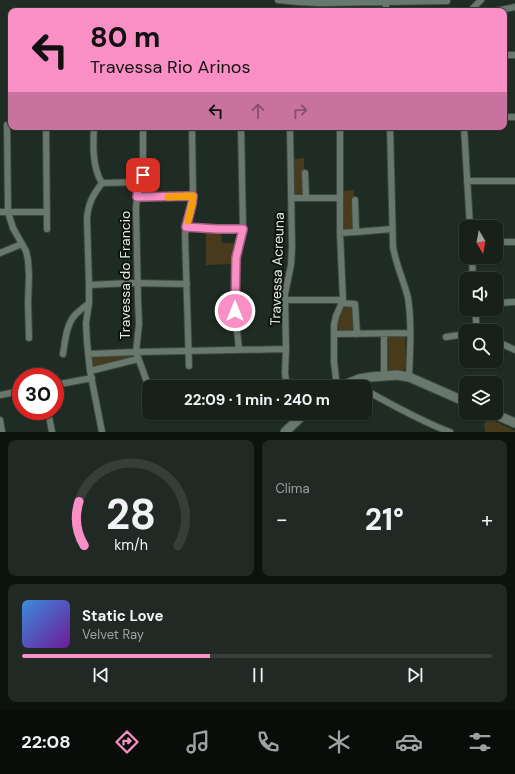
<!DOCTYPE html>
<html lang="pt">
<meta charset="utf-8">
<style>
:root{--surface:#17211a;--page:#202923;--text:#f1f3f6;--muted:#9ea3a2;--line:#363e39;--accent:#fa8fc6}
body{margin:0;font-family:"DM Sans",sans-serif;background:var(--page);color:var(--text);height:100vh;display:flex;flex-direction:column;font-size:15px;white-space:nowrap}
*{box-sizing:border-box;margin:0}
p{font-size:13px;color:var(--muted)}
.icon{flex:none;width:22px;height:22px;fill:none;stroke:currentColor;stroke-width:2;stroke-linecap:round;stroke-linejoin:round}
.map{position:relative;height:432px;overflow:hidden}
.details{display:flex;flex-direction:column;gap:8px;padding:8px;background:#0d120e;flex:1}
.details>*{flex:none}
.guide{position:absolute;left:8px;top:8px;width:499px;height:122px;border-radius:8px;box-shadow:0 1px 3px #0004,0 0 0 1px var(--line);background:#fa8fc6;color:#111;overflow:hidden}
.needle{width:26px;rotate:170deg}
.buttons{position:absolute;left:459px;top:220px;display:grid;gap:8px}
.buttons a{display:grid;place-items:center;width:44px;height:44px;border-radius:8px;background:var(--surface);box-shadow:0 1px 3px #0004,0 0 0 1px var(--line);font-size:20px}
.speed{position:absolute;left:12px;top:368px;display:flex;gap:8px;font-size:20px;font-weight:700;text-align:center}
.speed>*{display:grid;place-content:center;width:52px;height:52px;border-radius:50%;background:var(--surface);box-shadow:0 1px 3px #0004,0 0 0 1px var(--line);line-height:1}
.speed .limit{border:6px solid #d22;background:#fff;color:#111}
.pin{position:absolute;display:grid;place-items:center;width:34px;height:34px;color:#fff;margin:-17px;border-radius:8px;box-shadow:0 2px 6px #0006}
.me{position:absolute;width:44px;margin:-22px;rotate:0deg;stroke-linejoin:round;filter:drop-shadow(0 0 3px #0008)}
.turn{display:flex;align-items:center;gap:14px;height:84px;padding:0 16px;font-size:18px}
.turn .icon{width:52px;height:52px;stroke-width:2.5}
.turn b{display:block;font-size:28px;line-height:34px}
.lanes{display:flex;align-items:center;height:38px;padding:0 16px;background:#0003;justify-content:center;gap:20px;direction:ltr}
.lanes .off{opacity:.35}
.big{font-size:30px;font-weight:700;line-height:1.1}
.details .tile{flex:1;display:flex;flex-direction:column;justify-content:center;gap:6px;min-width:0;padding:0 14px;border-radius:8px;background:var(--page)}
.details .dial{align-items:center;gap:0}
.dial svg{height:104px;overflow:visible;fill:none;stroke:var(--line);stroke-width:7;stroke-linecap:round;text-anchor:middle}
.dial text{fill:var(--text);stroke:none}
.song{display:flex;align-items:center;gap:12px}
.cover{width:48px;height:48px;border-radius:6px;background:linear-gradient(135deg,hsl(210 70% 55%),hsl(280 70% 35%))}
.played{height:4px;border-radius:2px;background:linear-gradient(90deg,var(--accent) 40%,var(--line) 40%)}
.keys{display:flex;justify-content:space-around;direction:ltr}
.heat{display:flex;justify-content:space-between;align-items:center;font-size:22px;direction:ltr}
.details .tiles{flex:1;display:grid;gap:8px;grid-template-columns:1fr 1fr}
.tile:last-child{grid-column:span 2}
.trip{position:absolute;left:142px;top:380px;width:230px;height:40px;border-radius:8px;background:var(--surface);box-shadow:0 1px 3px #0004,0 0 0 1px var(--line);font-weight:700;line-height:40px;text-align:center}
.tabs{display:flex;height:64px;justify-content:space-around;align-items:center;background:#090d0a;color:var(--muted)}
.tabs .icon{width:28px;height:28px}
.tabs .on{color:var(--accent)}
.tabs b{font-size:18px;color:var(--text)}
.map>svg:first-child{display:block}
</style>
<div class="map">
<svg width="515" height="432" viewBox="0 0 515 432">
<rect width="100%" height="100%" fill="#1f2c23"/>
<!-- green -->
<path fill="#483b1b" d="M304,158L305,198H294V159Z
M354,190L355,230L344,231L343,191Z
M206,230H221L222,243H236L233,260L231,264L206,265Z
M346,306H353L355,332L338,333L337,321L343,307Z
M389,335L405,336L406,366C403,373 394,374 388,370L387,340V338Z
M130,353V360L93,368L92,359L93,357Z
M487,417L515,431V432H485L484,424Z"/>
<g fill="none" stroke-linecap="round" stroke-linejoin="round">
<!-- street casing -->
<g stroke="#3d4840" stroke-width="8">
<path id="street" d="M278,0L299,2L319,3L447,1
M386,11V0
M472,11L473,8L481,0
M496,11L515,7
M504,55H515
M504,117H515
M7,125L8,212L13,228L26,251L28,260L29,275L28,303L29,338
M46,127L47,229
M94,127C93,145 92,167 102,183C93,195 88,203 87,219L89,285V303L86,323L87,342L90,371L102,432
M143,127V175L138,188L136,208L138,300L139,324L136,352L147,382L149,393
M390,127L393,247C396,265 404,281 408,298C412,324 410,351 409,377
M464,127L470,227
M305,173L306,198
M467,181H515
M102,183L141,182
M137,197L193,196
M291,198H340
M355,200L356,232
M0,212H47
M186,227L217,229H243
M340,233L356,232L392,229
M496,242H515
M0,253L22,244
M472,257L473,279
M89,285L130,283L187,284
M285,300H343
M341,303L355,304L357,334
M496,303L515,302
M475,309L477,331
M334,334L410,333
M384,334V376
M446,337L466,334
M496,341L515,350
M239,350L235,311V292L236,258L243,229L241,127
M63,354C65,342 66,325 75,315C79,311 84,307 89,303
M88,354L136,352L286,349
M189,366L185,235C186,222 192,210 193,196L192,127
M90,371L138,359
M350,382L360,387
M55,385L92,378
M287,387L285,373L286,349L285,294L291,265L292,247L290,127
M337,387L334,362V325L336,316L343,300L340,233V127
M365,390C393,405 420,421 450,432
M0,395L21,391
M48,411L52,432
M0,420L2,432"/>
</g>
<!-- secondary casing -->
<g stroke="#3d4840" stroke-width="11">
<path id="secondary" d="M339,387L359,379L371,377L397,375L409,377L466,402
M492,413L515,423
M285,432L305,413"/>
</g>
<!-- street -->
<use href="#street" stroke="#69786d" stroke-width="6"/>
<!-- secondary -->
<use href="#secondary" stroke="#69786d" stroke-width="9"/>
</g>
<g fill="none" stroke-linecap="round" stroke-linejoin="round">
<!-- route casing -->
<g stroke="#a25d81" stroke-width="10">
<path id="route" d="M143,175L138,188L137,197L193,196L192,204L186,227L217,229H243L236,258L235,311"/>
</g>
<!-- route -->
<use href="#route" stroke="#fa8fc6" stroke-width="7"/>
<!-- slow -->
<path stroke="#f59e0b" stroke-width="7" d="M168,197L193,196L192,204L188,221"/>
</g>
<g text-anchor="middle" stroke-width="4" stroke-linejoin="round" paint-order="stroke">
<!-- street labels -->
<g font-size="14" fill="#e4ece6" stroke="#0d130f">
<text transform="translate(277 269) rotate(-88)" y="5">Travessa Acreuna</text>
<text transform="translate(125 275) rotate(-90)" y="5">Travessa do Francio</text>
</g>
</g>
</svg>
<div class="buttons">
<a><svg class="needle" viewBox="-14 -14 28 28"><path d="M0-13l5 13h-10z" fill="#e53935"/><path d="M0 13l5-13h-10z" fill="#9ea3a2"/></svg></a>
<a><svg class="icon" aria-label="sound" viewBox="0 0 24 24"><path d="M4 9h4l5-4v14l-5-4H4zM17 9q2 3 0 6"/></svg></a>
<a><svg class="icon" aria-label="search" viewBox="0 0 24 24"><circle cx="10" cy="10" r="6"/><path d="M15 15l6 6"/></svg></a>
<a><svg class="icon" aria-label="layers" viewBox="0 0 24 24"><path d="M12 4l9 5-9 5-9-5zM3 14l9 5 9-5"/></svg></a>
</div>
<div class="speed"><div class="limit">30</div></div>
<div class="pin" style="left:143px;top:175px;background:#d93025"><svg class="icon" aria-label="arrive" viewBox="0 0 24 24"><path d="M6 21V4h12l-3 4 3 4H6"/></svg></div>
<svg class="me" style="left:235px;top:311px" viewBox="-20 -20 40 40"><circle r="17" fill="#fa8fc6" stroke="#fff" stroke-width="3"/><path d="M0-11L8 9 0 5-8 9z" fill="#fff"/></svg>
<div class="trip">22:09 · 1 min · 240 m</div>
<div class="guide">
<div class="turn"><svg class="icon" aria-label="left" viewBox="0 0 24 24"><path d="M17 20v-9H6M10 6l-5 5 5 5"/></svg><div><b>80 m</b>Travessa Rio Arinos</div></div>
<div class="lanes"><svg class="icon" aria-label="left" viewBox="0 0 24 24"><path d="M17 20v-9H6M10 6l-5 5 5 5"/></svg><svg class="icon off" aria-label="ahead" viewBox="0 0 24 24"><path d="M12 20V5M6 11l6-6 6 6"/></svg><svg class="icon off" aria-label="right" viewBox="0 0 24 24"><path d="M7 20v-9h11M14 6l5 5-5 5"/></svg></div>
</div>
</div>
<section class="details">
<div class="tiles">
<div class="tile dial"><svg viewBox="0 0 100 80">
<path d="M14 69A42 42 0 1 1 86 69"/>
<path d="M14 69A42 42 0 0 1 10 35" stroke="#fa8fc6"/>
<text x="50" y="56" font-size="32" font-weight="700">28</text>
<text x="50" y="72" font-size="11">km/h</text>
</svg></div>
<div class="tile"><p>Clima</p>
<div class="heat"><a>−</a><b class="big">21°</b><a>+</a></div>
</div>
<div class="tile">
<div class="song"><i class="cover"></i><div><b>Static Love</b><p>Velvet Ray</p></div></div>
<div class="played"></div>
<div class="keys"><svg class="icon" aria-label="previous" viewBox="0 0 24 24"><path d="M18 5L8 12l10 7zM5 5v14"/></svg><svg class="icon" aria-label="pause" viewBox="0 0 24 24"><path d="M8 5v14M16 5v14"/></svg><svg class="icon" aria-label="next" viewBox="0 0 24 24"><path d="M6 5l10 7-10 7zM19 5v14"/></svg></div>
</div>
</div>
</section>
<nav class="tabs">
<b>22:08</b>
<svg class="icon on" aria-label="directions" viewBox="0 0 24 24"><path d="M12 3l9 9-9 9-9-9zM9 14v-3h6M13 9l2 2-2 2"/></svg>
<svg class="icon" aria-label="music" viewBox="0 0 24 24"><path d="M9 18V5l10-2v13"/><circle cx="6" cy="18" r="3"/><circle cx="16" cy="16" r="3"/></svg>
<svg class="icon" aria-label="phone" viewBox="0 0 24 24"><path d="M5 4h4l2 5-3 2q2 4 5 5l2-3 5 2v4C11 20 4 13 5 4z"/></svg>
<svg class="icon" aria-label="climate" viewBox="0 0 24 24"><path d="M12 3v18M4 7l16 10M4 17L20 7"/></svg>
<svg class="icon" aria-label="car" viewBox="0 0 24 24"><path d="M5 17H2v-5l4-1 3-4h7l3 4 3 1v5h-3M9 17h6M6 11h13"/><circle cx="7" cy="17" r="2"/><circle cx="17" cy="17" r="2"/></svg>
<svg class="icon" aria-label="filters" viewBox="0 0 24 24"><path d="M4 7h16M4 17h16"/><circle cx="9" cy="7" r="2"/><circle cx="15" cy="17" r="2"/></svg>
</nav>
